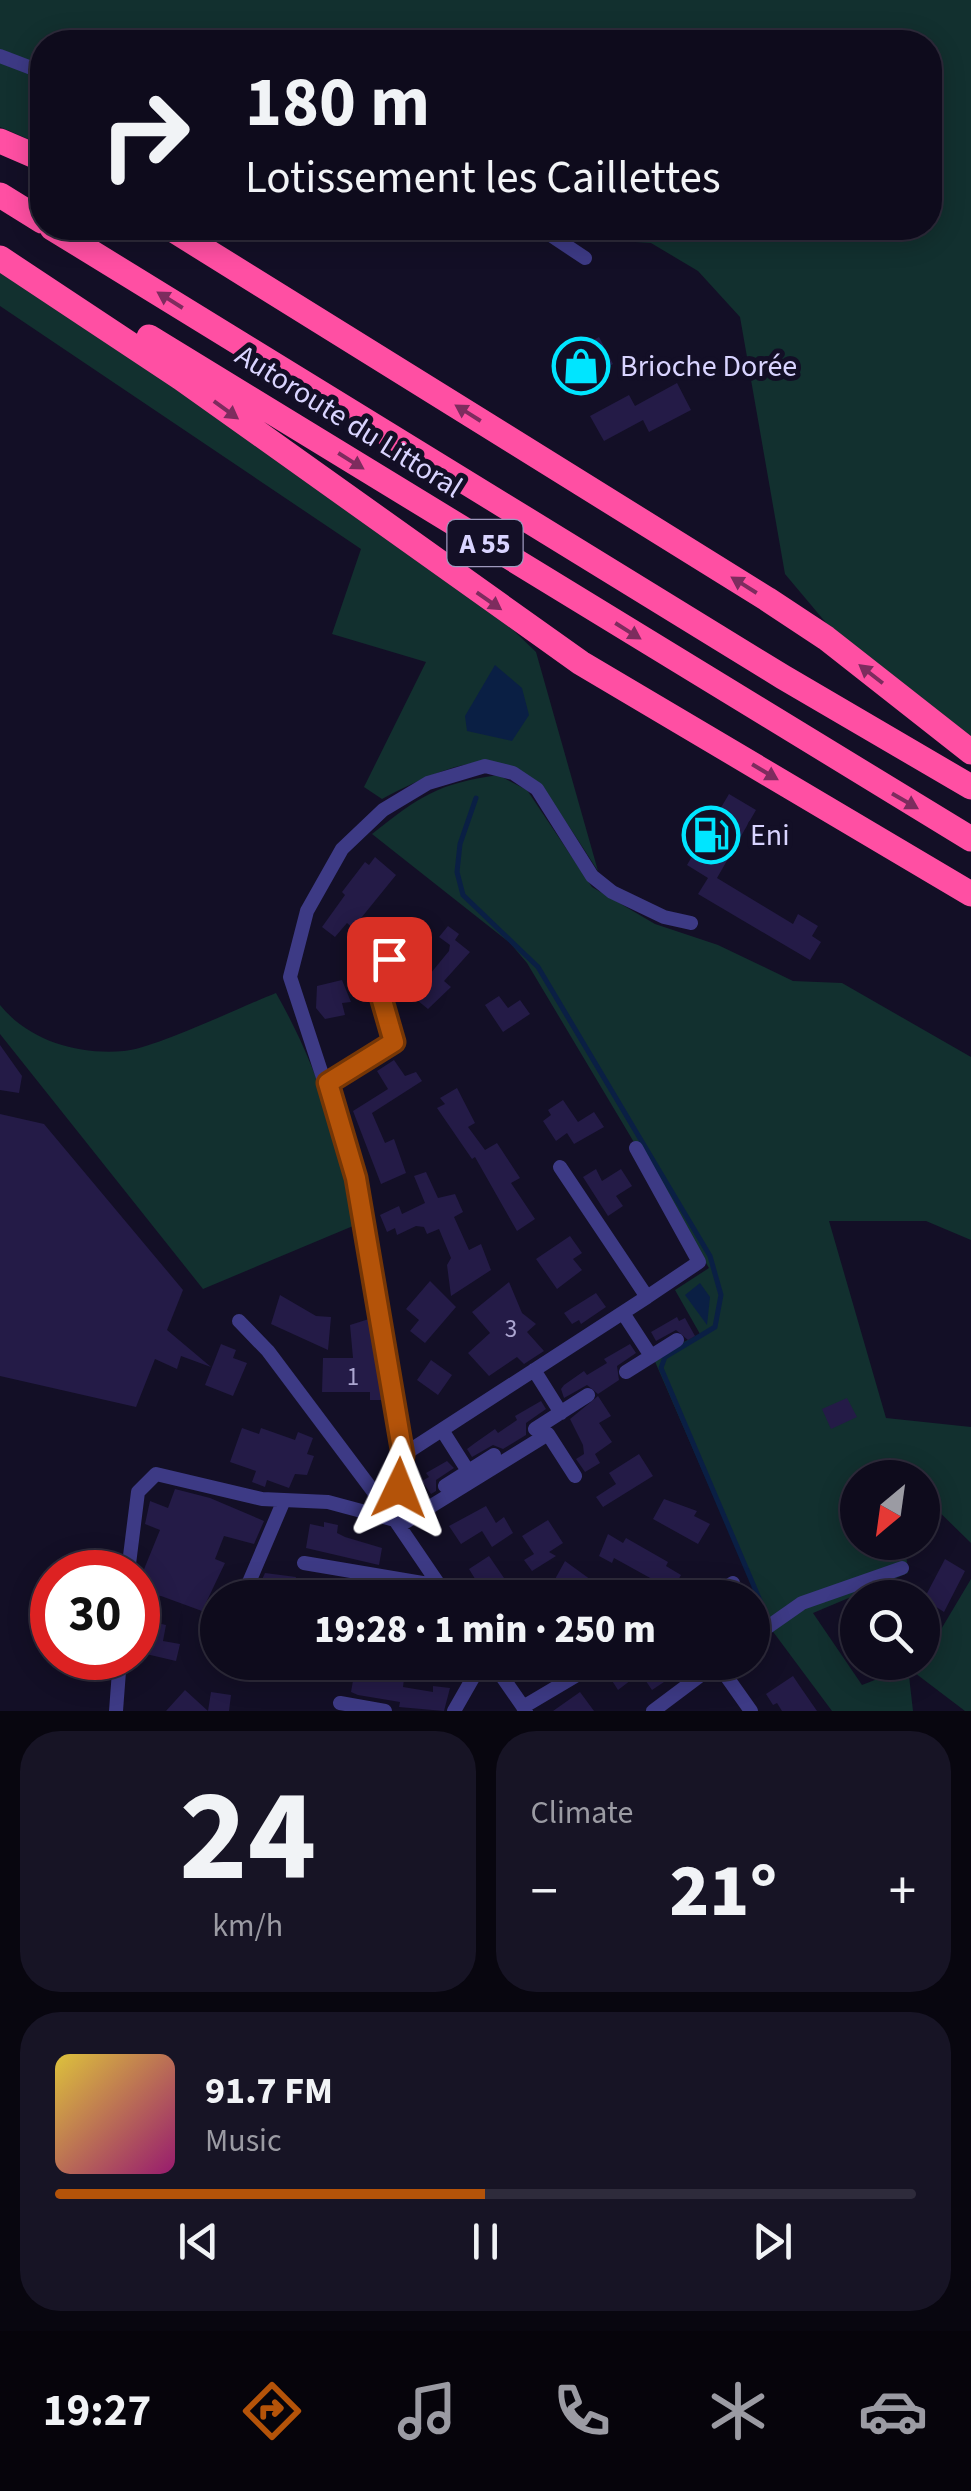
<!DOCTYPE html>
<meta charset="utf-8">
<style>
:root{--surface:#0e0b1c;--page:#171425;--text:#f1f3f6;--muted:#9b9ba3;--line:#2e2b3b;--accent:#b45309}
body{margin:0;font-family:"Source Sans 3",sans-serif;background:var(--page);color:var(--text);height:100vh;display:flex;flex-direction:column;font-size:38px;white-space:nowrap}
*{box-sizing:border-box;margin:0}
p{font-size:32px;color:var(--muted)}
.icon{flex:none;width:55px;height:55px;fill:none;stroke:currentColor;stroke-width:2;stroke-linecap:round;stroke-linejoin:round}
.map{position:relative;height:1711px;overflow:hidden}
.side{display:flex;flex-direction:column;gap:20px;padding:20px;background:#08060f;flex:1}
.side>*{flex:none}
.hud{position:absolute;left:30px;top:30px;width:912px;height:210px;border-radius:40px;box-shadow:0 5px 25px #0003,0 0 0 2px var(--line);background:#0e0b1c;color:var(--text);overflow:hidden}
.needle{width:65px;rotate:209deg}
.fabs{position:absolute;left:840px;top:1460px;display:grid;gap:20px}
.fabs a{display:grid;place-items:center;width:100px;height:100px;border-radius:50%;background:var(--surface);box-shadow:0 5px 25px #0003,0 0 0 2px var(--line);font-size:50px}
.speed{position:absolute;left:30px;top:1550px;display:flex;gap:20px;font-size:50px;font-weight:700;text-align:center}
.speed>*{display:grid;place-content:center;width:130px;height:130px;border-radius:50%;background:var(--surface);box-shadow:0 5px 25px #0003,0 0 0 2px var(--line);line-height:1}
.speed .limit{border:15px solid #d22;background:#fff;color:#111}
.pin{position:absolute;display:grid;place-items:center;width:85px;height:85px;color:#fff;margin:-42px;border-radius:20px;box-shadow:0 5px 15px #0006}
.me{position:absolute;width:110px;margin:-55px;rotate:2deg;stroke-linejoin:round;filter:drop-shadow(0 0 8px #0008)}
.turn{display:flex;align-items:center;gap:35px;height:210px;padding:0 50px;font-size:45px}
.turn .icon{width:130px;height:130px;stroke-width:2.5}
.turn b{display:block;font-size:70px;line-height:85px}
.big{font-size:75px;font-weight:800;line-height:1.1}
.side .card{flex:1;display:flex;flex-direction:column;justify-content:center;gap:15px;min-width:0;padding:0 35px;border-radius:40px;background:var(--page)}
.side .dial{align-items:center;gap:0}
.dial b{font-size:130px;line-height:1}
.song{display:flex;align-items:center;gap:30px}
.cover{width:120px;height:120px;border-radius:15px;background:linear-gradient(135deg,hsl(50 70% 55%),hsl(320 70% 35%))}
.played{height:10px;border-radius:5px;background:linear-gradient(90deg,var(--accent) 50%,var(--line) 50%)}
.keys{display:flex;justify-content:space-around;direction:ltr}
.heat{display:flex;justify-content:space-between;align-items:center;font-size:55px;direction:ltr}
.side .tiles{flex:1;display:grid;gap:20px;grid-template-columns:1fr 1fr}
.card:last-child{grid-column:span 2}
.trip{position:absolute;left:200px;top:1580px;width:570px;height:100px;border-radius:50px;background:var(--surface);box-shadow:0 5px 25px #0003,0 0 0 2px var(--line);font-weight:800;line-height:100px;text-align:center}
.tabs{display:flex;height:160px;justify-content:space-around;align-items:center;background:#06040b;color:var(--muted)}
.tabs .icon{width:70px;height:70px}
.tabs .active{color:var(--accent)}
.tabs b{font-size:45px;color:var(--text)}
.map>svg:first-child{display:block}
</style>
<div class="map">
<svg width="971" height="1711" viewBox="0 0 971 1711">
<rect width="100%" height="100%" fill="#130f26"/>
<!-- green -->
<path fill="#12302f" d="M0,0H971V736L827,624L785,574L740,317L698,271L651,243L523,235L511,228H930V42H42V145L0,127Z
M0,269L93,330L512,629L536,652L598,871C527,760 510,731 382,799L364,787L426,662L332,634L361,549L0,306Z
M498,775L527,790L592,887L655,924L718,945L793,981L842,983L971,1057V1240L926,1221H829L886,1418L971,1427V1543L923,1496L922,1478H858V1542L905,1543L908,1573L813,1613L862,1685L908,1667L913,1711H832L771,1629L653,1357L700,1334L675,1290L709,1268L527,963L510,943L372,834C420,796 437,784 498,775Z
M276,993C317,1065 343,1144 353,1226L203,1289L0,1034V1005C29,1041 78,1055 124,1051C153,1049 243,1006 276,993Z
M971,1579V1711H965L915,1673Z"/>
<!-- water -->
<path fill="#0a1f44" d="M495,665L522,688L529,715L512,741L467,731L465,716Z
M700,1283L710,1297L707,1325L685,1295Z"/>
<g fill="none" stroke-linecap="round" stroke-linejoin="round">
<!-- stream -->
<path stroke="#0a1f44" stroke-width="5" d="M476,798L460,844L457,872L463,895L538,967L710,1256L721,1295L715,1327L665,1357L661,1368L767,1617"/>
</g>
<!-- building -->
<path fill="#241b47" d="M599,337L613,364L573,386L558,359Z
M677,383L691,410L649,432L643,420L604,441L590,416L629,395L635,406Z
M729,794L756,810L717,878L793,924L798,914L818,926L812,936L821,942L810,960L698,894L708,878L687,865Z
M375,857L396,875L353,928L347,923L335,937L322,927L345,895L342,892L365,862L369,865Z
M448,926L459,934L455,940L470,952L444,981L451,987L428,1009L412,996L449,951L450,945L439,937Z
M342,980L351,1002L342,1003L345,1015L325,1019L316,1008L317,986Z
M499,996L508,1008L520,1000L530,1014L503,1032L485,1005Z
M0,1045L22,1076L19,1093L0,1090Z
M394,1060L405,1076L416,1072L422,1081L372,1113L385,1143L394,1139L406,1173L381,1184L353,1111L388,1089L377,1071Z
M457,1088L475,1123L468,1127L485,1150L497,1143L520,1178L511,1183L535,1219L517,1231L475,1157L472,1159L437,1108L445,1104L440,1098Z
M563,1100L578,1122L594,1112L604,1127L574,1144L567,1133L556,1141L543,1121L551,1115L548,1110Z
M0,1114L44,1124L183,1290L167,1330L211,1367L181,1356L177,1369L155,1359L136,1407L0,1376Z
M596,1169L602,1181L621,1169L632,1186L616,1196L623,1206L608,1216L583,1177Z
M426,1172L438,1198L455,1194L463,1212L454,1217L469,1250L481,1244L491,1270L451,1296L447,1265L451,1258L439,1229L427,1234L424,1227L416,1226L397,1235L395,1228L387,1232L380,1215L399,1206L402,1214L425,1203L414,1176Z
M570,1236L582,1253L573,1259L582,1270L557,1289L536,1259Z
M430,1281L456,1307L425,1343L410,1331L419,1320L406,1309Z
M509,1282L522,1313L536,1324L527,1332L544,1351L524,1364L517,1357L489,1376L468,1353L490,1333L472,1312Z
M596,1293L606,1307L581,1324L579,1320L572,1324L564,1313Z
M280,1295L316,1316L331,1317L328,1350L271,1324Z
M677,1317L679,1321L685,1318L695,1336L688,1340L676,1330L656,1341L651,1332Z
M369,1319L383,1400H370V1392H322L323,1358H353L350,1325Z
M221,1344L236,1350L233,1358L247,1363L233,1396L205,1385Z
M630,1344L636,1353L617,1366L619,1380L598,1394L587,1385L564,1398L561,1389L564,1385L584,1371L587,1375L607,1363L604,1359Z
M431,1360L452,1375L438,1395L417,1380Z
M598,1396L611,1416L599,1423L612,1442L595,1454L600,1463L585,1472L576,1459L584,1454L583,1445L570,1419Z
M847,1398L857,1417L831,1429L822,1409Z
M541,1401L546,1409L526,1423V1435L503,1449L493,1445L472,1457L467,1449L475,1443L495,1429L498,1433L517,1420L515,1416Z
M242,1428L259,1434L261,1428L295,1440L298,1432L313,1438L307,1454L314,1456L307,1475L295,1474L289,1488L267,1480L265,1487L252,1482L256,1471L230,1462Z
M639,1454L653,1476L603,1507L596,1497L616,1484L609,1473Z
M447,1461L454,1468L436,1480V1491L431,1494L422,1481L429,1477L426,1473Z
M175,1489L210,1498L264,1521L254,1544L224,1536L215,1559L225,1563L202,1611L161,1596L154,1595L151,1605L138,1600V1584L160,1530L145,1524L150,1501L168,1508Z
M664,1499L697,1511L694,1516L710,1524L698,1544L653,1519Z
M486,1506L496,1523L504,1517L513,1533L492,1547L482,1531L461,1544L449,1526Z
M548,1520L563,1543L549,1552L556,1556L532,1571L524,1560L534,1554L522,1536Z
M324,1522L338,1525L337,1533L345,1537L382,1548L379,1565L306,1548L310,1524L324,1527Z
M608,1534L623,1543L626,1538L668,1562L666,1566L681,1575L670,1595L647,1582L652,1579L614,1558L612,1563L599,1556Z
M489,1556L504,1578L483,1592L469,1569Z
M945,1559L965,1571L944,1612L924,1599Z
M565,1561L598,1585H592L585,1598H565L572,1585L554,1581Z
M265,1573L296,1577L293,1597L258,1588Z
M153,1622L166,1625L163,1641L180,1644L176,1661L146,1654Z
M633,1662H651L664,1682L652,1690Z
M626,1665L635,1677L618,1690L609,1676Z
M355,1669L404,1679L403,1687L433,1692V1686L450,1688L444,1711L399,1707L400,1702L358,1695L351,1692Z
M793,1676L799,1685L817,1711H782L777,1703L773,1705L766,1694Z
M185,1690L208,1711H166Z
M211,1692L231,1695L229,1711H208Z
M580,1692L594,1711H553Z"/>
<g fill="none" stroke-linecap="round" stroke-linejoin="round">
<!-- minor -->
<path stroke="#3d3a85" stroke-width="14" d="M0,56L42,72
M540,228L585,258
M328,1083L394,1042L375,976L402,942L387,928
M636,1148L699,1262L647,1297
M623,1313L651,1356
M239,1321L268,1351L394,1519
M534,1370L561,1413
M626,1372L677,1340
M535,1429L588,1395
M442,1430L468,1471
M403,1455L647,1297L560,1167
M445,1486L494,1455
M395,1520L403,1455L356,1178L290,977L307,911L342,849L383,810L428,783L485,766L513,773L537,789L592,876L612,892L664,917L691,923
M399,1526L548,1434L575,1476
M304,1563L440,1586
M128,1572L138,1492L156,1474L262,1499L328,1502L395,1520L448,1598
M244,1594L284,1500
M708,1598L733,1583
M752,1638L802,1603L902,1568
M492,1662L526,1711
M340,1703L385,1711
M523,1707L599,1662
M116,1711L120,1658
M454,1711L482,1662
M653,1711L717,1663L751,1711"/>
<!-- motorway -->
<path stroke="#ff4fa3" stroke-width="25" d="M0,141L42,159
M0,195L42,221
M52,228L783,677L971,787
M170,228L767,599L826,638L971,752
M0,258L181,378L581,663L971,894
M149,337L971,839"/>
</g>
<!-- one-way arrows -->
<defs><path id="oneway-solid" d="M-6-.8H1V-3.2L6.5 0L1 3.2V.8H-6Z" transform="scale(2.5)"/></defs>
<g fill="#7d2c5e">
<use href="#oneway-solid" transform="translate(170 300) rotate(-148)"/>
<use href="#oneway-solid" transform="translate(226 410) rotate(36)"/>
<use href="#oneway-solid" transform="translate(468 413) rotate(-148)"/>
<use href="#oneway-solid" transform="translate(351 461) rotate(32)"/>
<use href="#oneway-solid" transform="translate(744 585) rotate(-148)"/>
<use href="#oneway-solid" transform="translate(489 601) rotate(35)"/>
<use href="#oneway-solid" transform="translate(628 631) rotate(32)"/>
<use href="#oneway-solid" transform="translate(871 674) rotate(-142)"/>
<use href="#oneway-solid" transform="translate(765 772) rotate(31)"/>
<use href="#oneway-solid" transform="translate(905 801) rotate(30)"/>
</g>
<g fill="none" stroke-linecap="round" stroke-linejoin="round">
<!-- route casing -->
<g stroke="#753606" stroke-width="25">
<path id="route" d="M389,959L375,976L394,1042L328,1083L356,1178L403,1455L399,1488"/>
</g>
<!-- route -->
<use href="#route" stroke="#b45309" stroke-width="18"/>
</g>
<!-- icons -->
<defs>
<g id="shop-ring" transform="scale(2.875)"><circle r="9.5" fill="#130f26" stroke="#00e5ff" stroke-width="1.5"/><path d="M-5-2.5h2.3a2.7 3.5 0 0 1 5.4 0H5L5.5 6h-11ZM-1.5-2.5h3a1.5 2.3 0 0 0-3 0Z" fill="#00e5ff"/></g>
<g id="fuel-ring" transform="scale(2.875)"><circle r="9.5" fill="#130f26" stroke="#00e5ff" stroke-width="1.5"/><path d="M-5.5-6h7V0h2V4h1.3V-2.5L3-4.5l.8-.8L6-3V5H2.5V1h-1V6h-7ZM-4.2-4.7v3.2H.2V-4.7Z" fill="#00e5ff"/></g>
</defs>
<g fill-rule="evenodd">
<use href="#shop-ring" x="581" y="366"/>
<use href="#fuel-ring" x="711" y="835"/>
</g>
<g text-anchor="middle" stroke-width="10" stroke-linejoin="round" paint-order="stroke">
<!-- number labels -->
<g font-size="25" fill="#aca6d1">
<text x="511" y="1337">3</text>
<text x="353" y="1385">1</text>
</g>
<!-- shield labels -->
<rect fill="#130f26" stroke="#9e99be" stroke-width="2.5" x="447.5" y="520" width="75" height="46" rx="8"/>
<g font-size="28" font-weight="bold" fill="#d9d4ff">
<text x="485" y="553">A 55</text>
</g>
<!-- poi labels -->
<g font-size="30" fill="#d9d4ff" stroke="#130f26" text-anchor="start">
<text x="620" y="376">Brioche Dorée</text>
<text x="750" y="845">Eni</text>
</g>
<!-- street labels -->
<g font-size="30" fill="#d9d4ff" stroke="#130f26">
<text transform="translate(349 421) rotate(32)" y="10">Autoroute du Littoral</text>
</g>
</g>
</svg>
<div class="fabs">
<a><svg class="needle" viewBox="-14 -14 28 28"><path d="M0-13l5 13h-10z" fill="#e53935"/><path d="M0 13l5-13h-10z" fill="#9b9ba3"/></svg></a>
<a><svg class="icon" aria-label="search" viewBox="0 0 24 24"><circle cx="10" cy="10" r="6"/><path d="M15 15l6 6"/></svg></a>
</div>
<div class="speed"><div class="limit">30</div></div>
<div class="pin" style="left:389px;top:959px;background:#d93025"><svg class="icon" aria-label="arrive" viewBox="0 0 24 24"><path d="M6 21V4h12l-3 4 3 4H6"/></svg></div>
<svg class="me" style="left:399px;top:1488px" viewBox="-20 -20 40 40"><path d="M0-17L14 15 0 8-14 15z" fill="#b45309" stroke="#fff" stroke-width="4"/></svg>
<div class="trip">19:28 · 1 min · 250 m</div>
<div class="hud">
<div class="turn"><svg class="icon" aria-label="right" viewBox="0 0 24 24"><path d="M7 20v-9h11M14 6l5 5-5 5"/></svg><div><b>180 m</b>Lotissement les Caillettes</div></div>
</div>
</div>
<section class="side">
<div class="tiles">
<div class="card dial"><b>24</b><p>km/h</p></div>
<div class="card"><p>Climate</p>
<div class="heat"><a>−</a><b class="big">21°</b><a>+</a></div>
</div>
<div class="card">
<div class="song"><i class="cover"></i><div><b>91.7 FM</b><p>Music</p></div></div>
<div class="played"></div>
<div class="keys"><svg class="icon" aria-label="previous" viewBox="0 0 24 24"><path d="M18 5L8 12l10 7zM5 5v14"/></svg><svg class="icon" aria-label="pause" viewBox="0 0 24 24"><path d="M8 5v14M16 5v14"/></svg><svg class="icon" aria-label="next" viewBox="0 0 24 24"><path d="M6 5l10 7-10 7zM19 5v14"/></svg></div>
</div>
</div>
</section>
<nav class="tabs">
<b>19:27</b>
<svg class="icon active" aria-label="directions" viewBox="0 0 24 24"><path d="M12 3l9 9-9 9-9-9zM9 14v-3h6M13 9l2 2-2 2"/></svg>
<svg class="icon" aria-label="music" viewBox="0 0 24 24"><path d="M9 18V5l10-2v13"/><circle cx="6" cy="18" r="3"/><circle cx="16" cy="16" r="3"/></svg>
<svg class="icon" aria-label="phone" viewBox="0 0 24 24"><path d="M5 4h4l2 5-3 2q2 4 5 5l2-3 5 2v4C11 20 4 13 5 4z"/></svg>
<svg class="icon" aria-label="climate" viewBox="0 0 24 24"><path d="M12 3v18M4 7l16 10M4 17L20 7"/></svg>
<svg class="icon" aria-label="car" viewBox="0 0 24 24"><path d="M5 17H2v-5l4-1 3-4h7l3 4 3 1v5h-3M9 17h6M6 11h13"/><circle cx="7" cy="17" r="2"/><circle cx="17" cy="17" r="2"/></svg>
</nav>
